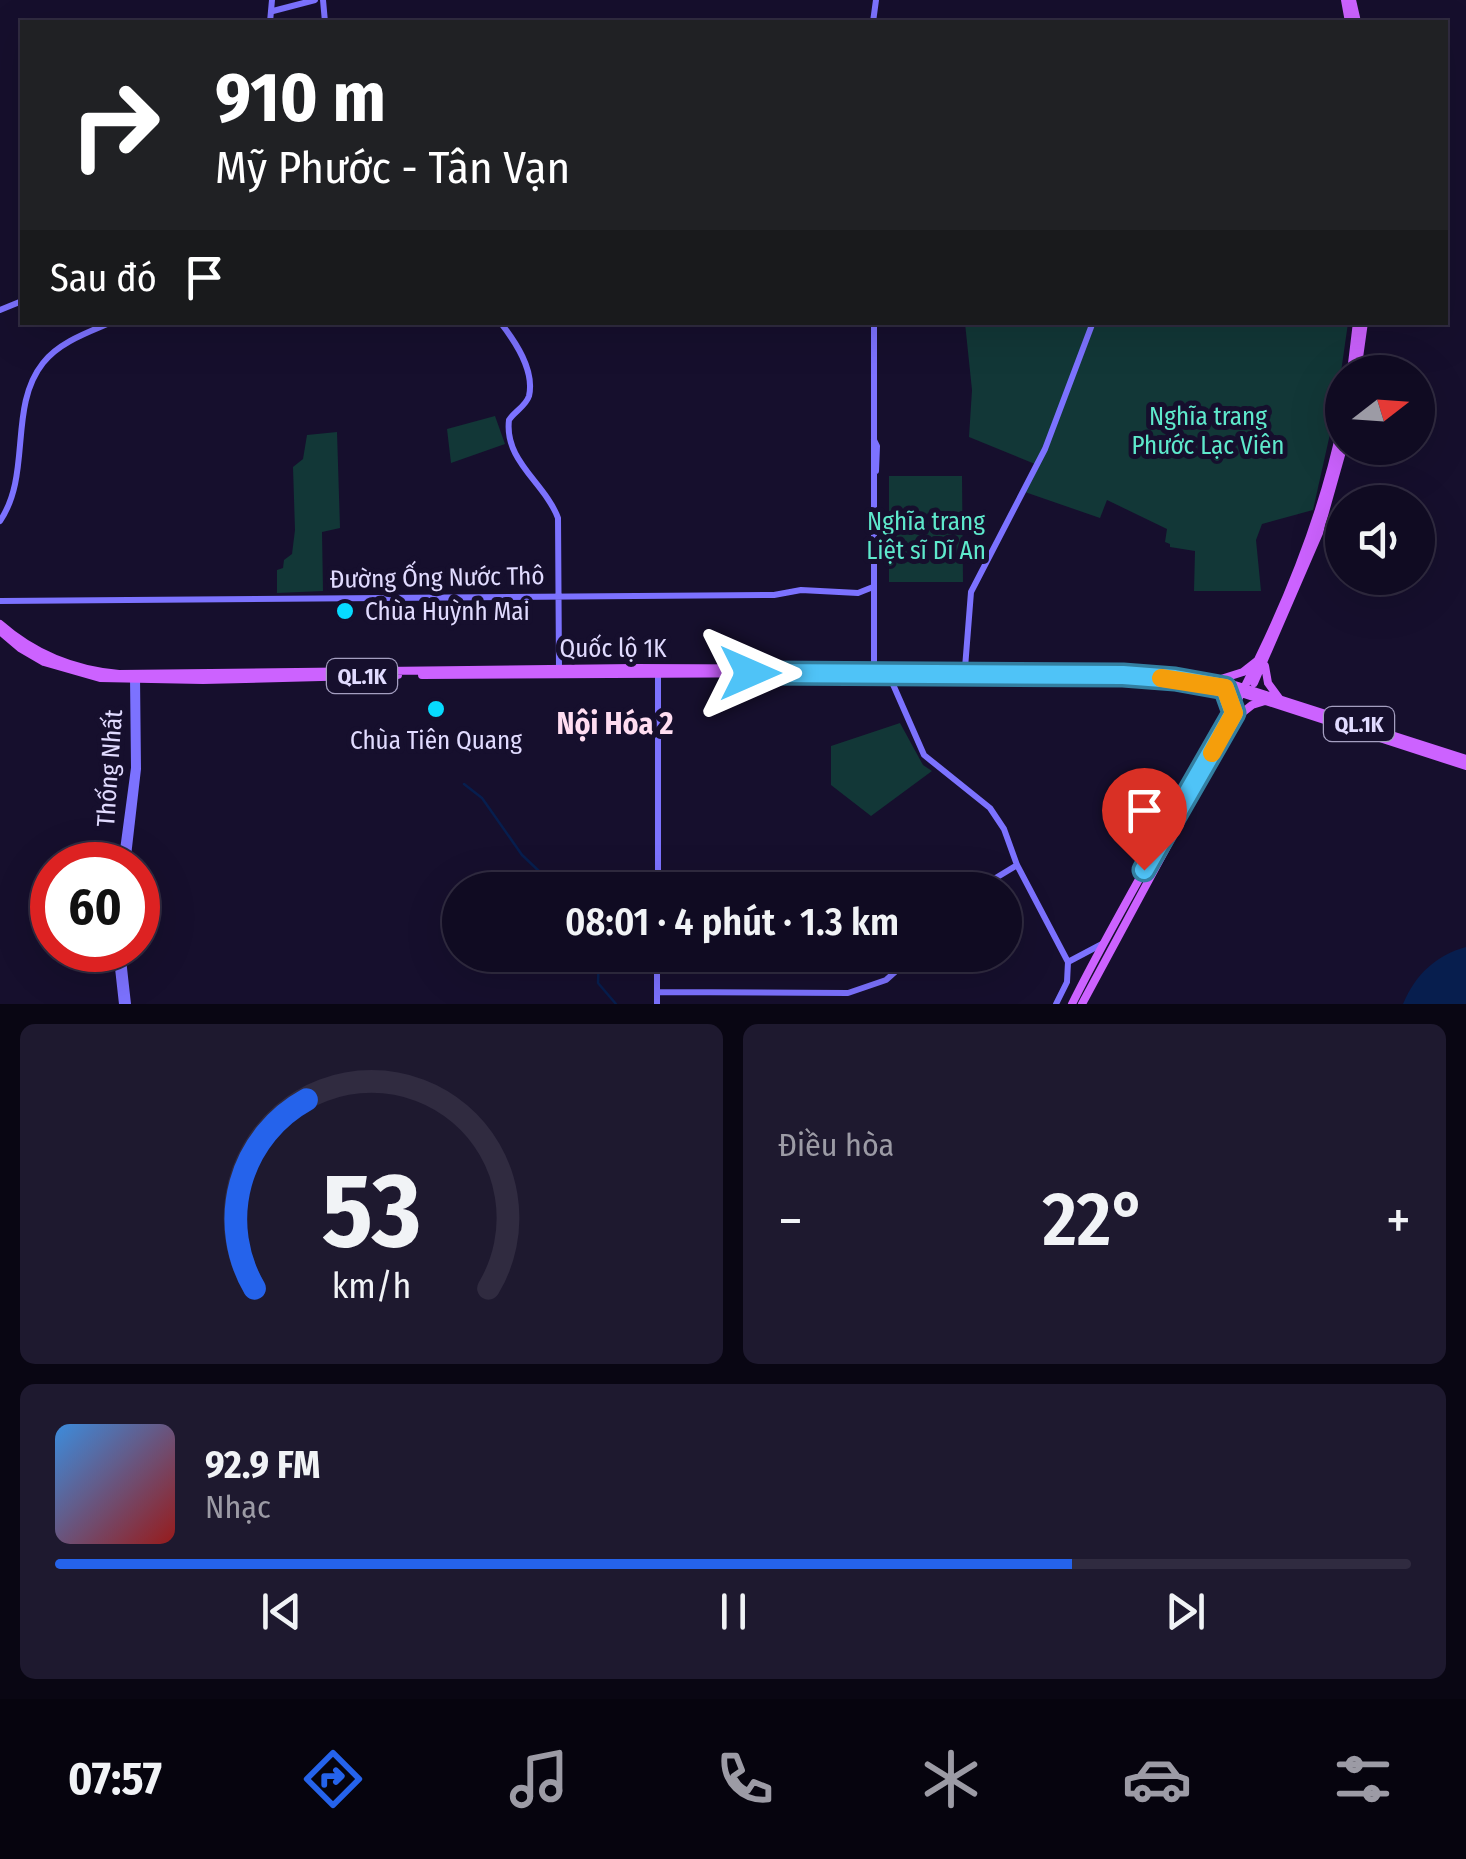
<!DOCTYPE html>
<html lang="vi">
<meta charset="utf-8">
<style>
:root{--surface:#100b22;--page:#1e192f;--text:#f1f3f6;--muted:#9c9ba5;--line:#302b40;--accent:#2563eb}
body{margin:0;font-family:"Fira Sans Condensed",sans-serif;background:var(--page);color:var(--text);height:100vh;display:flex;flex-direction:column;font-size:38px;white-space:nowrap}
*{box-sizing:border-box;margin:0}
p{font-size:32px;color:var(--muted)}
.icon{flex:none;width:55px;height:55px;fill:none;stroke:currentColor;stroke-width:2;stroke-linecap:round;stroke-linejoin:round}
.map{position:relative;height:1004px;overflow:hidden}
.details{display:flex;flex-direction:column;gap:20px;padding:20px;background:#090613;flex:1}
.details>*{flex:none}
.banner{position:absolute;left:20px;top:20px;width:1428px;height:305px;border-radius:0px;box-shadow:0 10px 40px #0002,0 0 0 2px var(--line);background:#202124;color:#fff;overflow:hidden}
.needle{width:65px;rotate:73deg}
.buttons{position:absolute;left:1325px;top:355px;display:grid;gap:20px}
.buttons a{display:grid;place-items:center;width:110px;height:110px;border-radius:50%;background:var(--surface);box-shadow:0 10px 40px #0002,0 0 0 2px var(--line);font-size:50px}
.speed{position:absolute;left:30px;top:842px;display:flex;gap:20px;font-size:50px;font-weight:700;text-align:center}
.speed>*{display:grid;place-content:center;width:130px;height:130px;border-radius:50%;background:var(--surface);box-shadow:0 10px 40px #0002,0 0 0 2px var(--line);line-height:1}
.speed .limit{border:15px solid #d22;background:#fff;color:#111}
.pin{position:absolute;display:grid;place-items:center;width:85px;height:85px;color:#fff;margin:-102px -42px;border-radius:50% 50% 50% 0;rotate:-45deg;box-shadow:0 0 10px #0007}
.pin .icon{rotate:45deg}
.me{position:absolute;width:110px;margin:-55px;rotate:90deg;stroke-linejoin:round;filter:drop-shadow(0 0 8px #0008)}
.turn{display:flex;align-items:center;gap:35px;height:210px;padding:0 30px;font-size:45px}
.turn .icon{width:130px;height:130px;stroke-width:2.5}
.turn b{display:block;font-size:70px;line-height:85px}
.then{display:flex;align-items:center;height:95px;padding:0 30px;background:#0003;gap:20px;font-size:38px}
.big{font-size:75px;font-weight:600;line-height:1.1}
.details .card{flex:1;display:flex;flex-direction:column;justify-content:center;gap:15px;min-width:0;padding:0 35px;border-radius:15px;background:var(--page)}
.details .dial{align-items:center;gap:0}
.dial svg{height:260px;overflow:visible;fill:none;stroke:var(--line);stroke-width:7;stroke-linecap:round;text-anchor:middle}
.dial text{fill:var(--text);stroke:none}
.song{display:flex;align-items:center;gap:30px}
.cover{width:120px;height:120px;border-radius:15px;background:linear-gradient(135deg,hsl(210 70% 55%),hsl(0 70% 35%))}
.played{height:10px;border-radius:5px;background:linear-gradient(90deg,var(--accent) 75%,var(--line) 75%)}
.keys{display:flex;justify-content:space-around;direction:ltr}
.heat{display:flex;justify-content:space-between;align-items:center;font-size:55px;direction:ltr}
.details .tiles{flex:1;display:grid;gap:20px;grid-template-columns:1fr 1fr}
.card:last-child{grid-column:span 2}
.trip{position:absolute;left:442px;top:872px;width:580px;height:100px;border-radius:50px;background:var(--surface);box-shadow:0 10px 40px #0002,0 0 0 2px var(--line);font-weight:600;line-height:100px;text-align:center}
.dock{display:flex;height:160px;justify-content:space-around;align-items:center;background:#06040e;color:var(--muted)}
.dock .icon{width:70px;height:70px}
.dock .current{color:var(--accent)}
.dock b{font-size:45px;color:var(--text)}
.map>svg:first-child{display:block}
</style>
<div class="map">
<svg width="1466" height="1004" viewBox="0 0 1466 1004">
<rect width="100%" height="100%" fill="#160f2d"/>
<!-- green -->
<path fill="#123737" d="M965,323H1348L1336,407L1313,510L1262,524L1256,540L1261,591H1194L1195,551L1170,547V544L1165,542L1167,529L1107,500L1100,518L1022,491L1035,464L969,437L972,390Z
M495,416L505,444L451,463L447,429Z
M337,432L340,528L322,532L323,591L277,593V570L283,568L284,560L292,554L295,530L293,467L303,459L307,435Z
M889,476H962L963,582H889Z
M900,723L923,765L932,771L871,816L831,785V746Z"/>
<!-- water -->
<path fill="#071e4e" d="M1466,947V1004H1403C1415,975 1436,955 1466,947Z"/>
<g fill="none" stroke-linecap="round" stroke-linejoin="round">
<!-- stream -->
<path stroke="#071e4e" stroke-width="2.5" d="M464,784L482,798L522,855L559,890
M599,955L598,983L616,1004"/>
<!-- secondary -->
<path stroke="#7c72ff" stroke-width="6" d="M323,0L325,22
M273,11L315,0
M270,22L272,0
M873,22L876,0
M0,310L22,301
M500,322C515,341 535,370 529,396C526,406 514,412 509,420C504,461 545,483 558,518L559,668
M874,322V671
M874,440L877,446L876,471
M0,521C32,474 8,407 43,363C59,342 89,332 112,322
M0,601L774,595L801,590L858,593L873,587
M965,668L971,592L1045,449L1093,322
M888,673L924,755L990,808L1004,829L1017,865L1068,962L1067,982L1056,1004
M121,865L134,768L133,677
M127,865L138,769L137,677
M658,890V669
M976,890L1017,865
M116,950L122,1004
M122,950L128,1004
M657,955V1004
M1068,962L1102,944
M657,992L848,993L886,980L914,955"/>
<!-- primary -->
<path stroke="#cc62ff" stroke-width="8" d="M1345,0L1349,22
M1352,0L1357,22
M1351,372L1357,322
M1357,372L1364,322
M0,624C34,654 73,670 119,674L634,668L1123,670L1216,679L1466,759
M0,631L20,648L44,662L100,678L203,680L398,675
M1265,666L1268,683L1279,698
M837,673L1123,675L1195,681L1238,692L1466,766
M422,675L808,673
M1221,679L1243,672L1257,661
M1254,683L1319,533L1343,448
M1238,716L1252,705L1265,701
M1072,1004C1168,812 1298,637 1342,423
M1082,1004L1239,713"/>
</g>
<g fill="none" stroke-linecap="round" stroke-linejoin="round">
<!-- route casing -->
<g stroke="#337fa1" stroke-width="25">
<path id="route" d="M750,673L1123,675L1175,679L1225,688L1234,713L1144,870"/>
</g>
<!-- route -->
<use href="#route" stroke="#4fc3f7" stroke-width="18"/>
<!-- slow -->
<path stroke="#f59e0b" stroke-width="18" d="M1161,678L1225,688L1234,713L1212,753"/>
</g>
<!-- markers -->
<g fill="#07dbff" stroke="#160f2d" stroke-width="4">
<circle cx="345" cy="611" r="10"/>
<circle cx="436" cy="709" r="10"/>
</g>
<g text-anchor="middle" stroke-width="10" stroke-linejoin="round" paint-order="stroke">
<!-- shield labels -->
<g fill="#160f2d" stroke="#a49ec0" stroke-width="2.5">
<rect x="327" y="659" width="70" height="34" rx="8"/>
<rect x="1324" y="707" width="70" height="34" rx="8"/>
</g>
<g font-size="22" font-weight="bold" fill="#e1dbff">
<text x="362" y="684">QL.1K</text>
<text x="1359" y="732">QL.1K</text>
</g>
<!-- park labels -->
<g font-size="25" fill="#5ee9cc" stroke="#160f2d">
<text x="1208" y="425">Nghĩa trang<tspan x="1208" dy="29">Phước Lạc Viên</tspan></text>
<text x="926" y="530">Nghĩa trang<tspan x="926" dy="29">Liệt sĩ Dĩ An</tspan></text>
</g>
<!-- street labels -->
<g font-size="25" fill="#e1dbff" stroke="#160f2d">
<text transform="translate(437 577) rotate(-1)" y="9">Đường Ống Nước Thô</text>
<text x="613" y="657">Quốc lộ 1K</text>
<text transform="translate(109 768) rotate(-86)" y="9">Thống Nhất</text>
</g>
<!-- poi labels -->
<g font-size="25" fill="#e1dbff" stroke="#160f2d" text-anchor="start">
<text x="365" y="620">Chùa Huỳnh Mai</text>
<text x="436" y="749" text-anchor="middle">Chùa Tiên Quang</text>
</g>
<!-- quarter labels -->
<g font-size="30" font-weight="bold" fill="#ffddf1" stroke="#160f2d">
<text x="615" y="734">Nội Hóa 2</text>
</g>
</g>
</svg>
<div class="buttons">
<a><svg class="needle" viewBox="-14 -14 28 28"><path d="M0-13l5 13h-10z" fill="#e53935"/><path d="M0 13l5-13h-10z" fill="#9c9ba5"/></svg></a>
<a><svg class="icon" aria-label="sound" viewBox="0 0 24 24"><path d="M4 9h4l5-4v14l-5-4H4zM17 9q2 3 0 6"/></svg></a>
</div>
<div class="speed"><div class="limit">60</div></div>
<div class="pin" style="left:1144px;top:870px;background:#d93025"><svg class="icon" aria-label="arrive" viewBox="0 0 24 24"><path d="M6 21V4h12l-3 4 3 4H6"/></svg></div>
<svg class="me" style="left:750px;top:673px" viewBox="-20 -20 40 40"><path d="M0-17L14 15 0 8-14 15z" fill="#4fc3f7" stroke="#fff" stroke-width="4"/></svg>
<div class="trip">08:01 · 4 phút · 1.3 km</div>
<div class="banner">
<div class="turn"><svg class="icon" aria-label="right" viewBox="0 0 24 24"><path d="M7 20v-9h11M14 6l5 5-5 5"/></svg><div><b>910 m</b>Mỹ Phước - Tân Vạn</div></div>
<div class="then">Sau đó<svg class="icon" aria-label="arrive" viewBox="0 0 24 24"><path d="M6 21V4h12l-3 4 3 4H6"/></svg></div>
</div>
</div>
<section class="details">
<div class="tiles">
<div class="card dial"><svg viewBox="0 0 100 80">
<path d="M14 69A42 42 0 1 1 86 69"/>
<path d="M14 69A42 42 0 0 1 30 11" stroke="#2563eb"/>
<text x="50" y="56" font-size="32" font-weight="700">53</text>
<text x="50" y="72" font-size="11">km/h</text>
</svg></div>
<div class="card"><p>Điều hòa</p>
<div class="heat"><a>−</a><b class="big">22°</b><a>+</a></div>
</div>
<div class="card">
<div class="song"><i class="cover"></i><div><b>92.9 FM</b><p>Nhạc</p></div></div>
<div class="played"></div>
<div class="keys"><svg class="icon" aria-label="previous" viewBox="0 0 24 24"><path d="M18 5L8 12l10 7zM5 5v14"/></svg><svg class="icon" aria-label="pause" viewBox="0 0 24 24"><path d="M8 5v14M16 5v14"/></svg><svg class="icon" aria-label="next" viewBox="0 0 24 24"><path d="M6 5l10 7-10 7zM19 5v14"/></svg></div>
</div>
</div>
</section>
<nav class="dock">
<b>07:57</b>
<svg class="icon current" aria-label="directions" viewBox="0 0 24 24"><path d="M12 3l9 9-9 9-9-9zM9 14v-3h6M13 9l2 2-2 2"/></svg>
<svg class="icon" aria-label="music" viewBox="0 0 24 24"><path d="M9 18V5l10-2v13"/><circle cx="6" cy="18" r="3"/><circle cx="16" cy="16" r="3"/></svg>
<svg class="icon" aria-label="phone" viewBox="0 0 24 24"><path d="M5 4h4l2 5-3 2q2 4 5 5l2-3 5 2v4C11 20 4 13 5 4z"/></svg>
<svg class="icon" aria-label="climate" viewBox="0 0 24 24"><path d="M12 3v18M4 7l16 10M4 17L20 7"/></svg>
<svg class="icon" aria-label="car" viewBox="0 0 24 24"><path d="M5 17H2v-5l4-1 3-4h7l3 4 3 1v5h-3M9 17h6M6 11h13"/><circle cx="7" cy="17" r="2"/><circle cx="17" cy="17" r="2"/></svg>
<svg class="icon" aria-label="filters" viewBox="0 0 24 24"><path d="M4 7h16M4 17h16"/><circle cx="9" cy="7" r="2"/><circle cx="15" cy="17" r="2"/></svg>
</nav>
